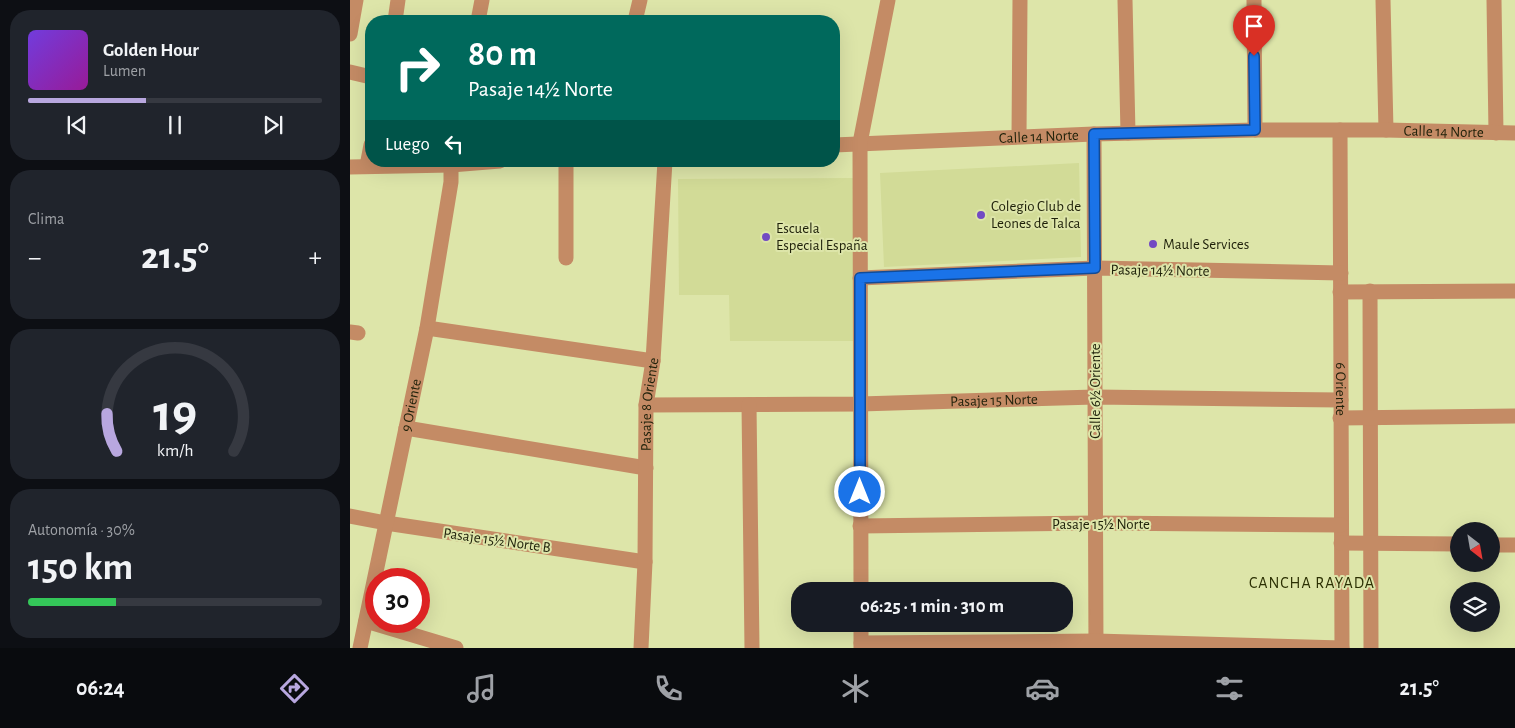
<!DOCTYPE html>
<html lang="es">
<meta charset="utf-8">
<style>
:root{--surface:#171b24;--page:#20242c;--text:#f1f3f6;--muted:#9ea1a6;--line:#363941;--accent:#b8a7df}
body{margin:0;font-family:"Alegreya Sans",sans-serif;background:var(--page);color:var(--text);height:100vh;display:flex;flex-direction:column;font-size:19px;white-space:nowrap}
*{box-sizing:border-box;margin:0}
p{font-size:16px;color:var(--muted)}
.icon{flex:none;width:28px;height:28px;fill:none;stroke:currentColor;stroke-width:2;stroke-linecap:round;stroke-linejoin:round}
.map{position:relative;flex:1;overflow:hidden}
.details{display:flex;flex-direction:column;gap:10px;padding:10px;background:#0d0f14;width:350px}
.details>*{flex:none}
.top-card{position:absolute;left:15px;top:15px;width:475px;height:152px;border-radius:20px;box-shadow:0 5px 20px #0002;background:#00695c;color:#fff;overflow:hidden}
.needle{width:32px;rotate:149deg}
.controls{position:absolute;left:1100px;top:522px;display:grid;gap:10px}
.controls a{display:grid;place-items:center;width:50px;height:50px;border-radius:50%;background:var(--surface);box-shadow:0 5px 20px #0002;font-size:25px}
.speed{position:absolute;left:15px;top:568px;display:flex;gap:10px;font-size:25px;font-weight:700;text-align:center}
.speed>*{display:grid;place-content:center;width:65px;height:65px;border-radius:50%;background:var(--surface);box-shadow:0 5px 20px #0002;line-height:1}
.speed .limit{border:8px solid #d22;background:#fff;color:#111}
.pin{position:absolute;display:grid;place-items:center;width:42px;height:42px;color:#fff;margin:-51px -21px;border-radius:50% 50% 50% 0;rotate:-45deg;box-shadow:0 0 5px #0007}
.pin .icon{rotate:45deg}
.me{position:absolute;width:55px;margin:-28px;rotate:0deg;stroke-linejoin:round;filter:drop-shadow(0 0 4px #0008)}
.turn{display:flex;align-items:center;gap:18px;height:105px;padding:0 20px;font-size:22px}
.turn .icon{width:65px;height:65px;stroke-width:2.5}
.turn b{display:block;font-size:35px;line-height:42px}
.then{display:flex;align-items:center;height:48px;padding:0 20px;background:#0003;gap:10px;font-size:19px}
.big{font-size:38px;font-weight:700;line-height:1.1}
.details .card{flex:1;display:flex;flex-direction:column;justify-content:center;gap:8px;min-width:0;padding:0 18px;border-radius:20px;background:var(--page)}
.details .dial{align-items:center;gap:0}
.dial svg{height:130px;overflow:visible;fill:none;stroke:var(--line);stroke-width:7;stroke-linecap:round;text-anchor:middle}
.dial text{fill:var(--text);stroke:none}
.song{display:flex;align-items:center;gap:15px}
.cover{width:60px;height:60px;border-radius:8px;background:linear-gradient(135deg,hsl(260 70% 55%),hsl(300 70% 35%))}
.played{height:5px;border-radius:2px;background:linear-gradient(90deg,var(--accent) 40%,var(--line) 40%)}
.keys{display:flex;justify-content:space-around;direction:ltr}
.heat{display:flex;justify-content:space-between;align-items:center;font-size:28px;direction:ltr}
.charge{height:8px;border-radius:4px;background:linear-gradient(90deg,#34c759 30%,var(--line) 0)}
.trip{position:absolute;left:441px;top:582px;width:282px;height:50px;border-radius:20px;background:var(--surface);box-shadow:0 5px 20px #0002;font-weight:700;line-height:50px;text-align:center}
.tabs{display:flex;height:80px;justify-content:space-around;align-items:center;background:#090b0e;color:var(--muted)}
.tabs .icon{width:35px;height:35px}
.tabs .on{color:var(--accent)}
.tabs b{font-size:22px;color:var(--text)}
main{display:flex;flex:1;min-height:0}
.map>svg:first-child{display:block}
</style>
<main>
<section class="details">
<div class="card">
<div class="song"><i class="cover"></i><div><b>Golden Hour</b><p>Lumen</p></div></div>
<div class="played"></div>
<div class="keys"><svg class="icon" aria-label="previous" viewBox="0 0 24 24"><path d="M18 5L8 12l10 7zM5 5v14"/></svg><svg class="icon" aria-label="pause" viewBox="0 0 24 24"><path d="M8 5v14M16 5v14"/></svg><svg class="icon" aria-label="next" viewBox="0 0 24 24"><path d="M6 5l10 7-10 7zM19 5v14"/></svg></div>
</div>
<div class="card"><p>Clima</p>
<div class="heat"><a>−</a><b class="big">21.5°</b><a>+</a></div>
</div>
<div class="card dial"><svg viewBox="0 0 100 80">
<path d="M14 69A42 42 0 1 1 86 69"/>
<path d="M14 69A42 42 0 0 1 8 46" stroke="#b8a7df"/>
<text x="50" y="56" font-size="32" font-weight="700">19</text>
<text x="50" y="72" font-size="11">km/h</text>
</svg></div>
<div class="card"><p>Autonomía · 30%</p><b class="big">150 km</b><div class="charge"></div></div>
</section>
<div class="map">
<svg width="1165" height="648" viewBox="0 0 1165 648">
<rect width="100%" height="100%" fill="#dde5a9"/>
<!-- built -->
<path fill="#d2db97" d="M729,163L731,257L534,267L530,173Z
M504,178V341H380L379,295H329L328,179Z"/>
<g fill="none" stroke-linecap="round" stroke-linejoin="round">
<!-- minor -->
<g stroke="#c48b65" stroke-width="15">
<path d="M775,0L778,133"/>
<path d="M904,0L905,130"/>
<path d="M1033,0L1036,130"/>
<path d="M1144,0L1146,133"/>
<path d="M45,21L48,0"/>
<path d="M128,21L132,0"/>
<path d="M285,21L290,0"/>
<path d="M0,34L6,0"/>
<path d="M0,72L21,77"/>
<path id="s1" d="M990,130L992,648"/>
<path d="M744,134L746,648"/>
<path d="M669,136L670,0"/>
<path id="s2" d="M484,145L744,134L905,130H1036L1165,133"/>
<path d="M216,161V258"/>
<path d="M17,166L21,145"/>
<path d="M0,167L101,165L150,161"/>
<path d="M510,278L745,268L991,273"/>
<path d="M1020,291L1021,648"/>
<path d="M990,292L1165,291"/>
<path d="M77,328L303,361"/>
<path d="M0,332L8,333"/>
<path id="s3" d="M296,405L510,404L745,397L991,400"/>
<path d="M399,405L402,648"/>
<path d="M990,418L1165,416"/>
<path d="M56,428L296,468"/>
<path d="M0,516L36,523L295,562"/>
<path d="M510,526L745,523L991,525"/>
<path d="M991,543L1109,544"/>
<path d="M1141,545H1165"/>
<path d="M511,591L510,143L538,0"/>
<path d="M16,621L106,648"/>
<path d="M511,624V648"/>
<path d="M511,643L746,641L992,648"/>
<path id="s4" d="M10,648L77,328L101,182V161"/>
<path id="s5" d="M291,648L295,562L296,405L303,361L315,161"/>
</g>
</g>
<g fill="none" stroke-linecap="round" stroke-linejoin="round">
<!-- route casing -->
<g stroke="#114b97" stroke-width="12">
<path id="route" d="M510,492V278L745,268L744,134L905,130L904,56"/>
</g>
<!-- route -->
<use href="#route" stroke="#1a73e8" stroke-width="9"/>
</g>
<!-- markers -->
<g fill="#724ac3" stroke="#dde5a9" stroke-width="2">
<circle cx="631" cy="215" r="5"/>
<circle cx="416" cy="237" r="5"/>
<circle cx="803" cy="244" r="5"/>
</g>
<g text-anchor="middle" stroke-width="4" stroke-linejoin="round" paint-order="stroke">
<!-- street labels -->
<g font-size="15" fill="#1f210a" stroke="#dde5a9">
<text dy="5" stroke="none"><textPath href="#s2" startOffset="610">Calle 14 Norte</textPath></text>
<text dy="5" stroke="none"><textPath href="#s2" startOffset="205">Calle 14 Norte</textPath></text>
<text transform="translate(810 270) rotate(1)" y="5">Pasaje 14½ Norte</text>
<text dy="5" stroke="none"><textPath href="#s1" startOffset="259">6 Oriente</textPath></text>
<text transform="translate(745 391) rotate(-90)" y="5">Calle 6½ Oriente</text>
<text dy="5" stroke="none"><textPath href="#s3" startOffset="348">Pasaje 15 Norte</textPath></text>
<text dy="5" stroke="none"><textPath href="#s4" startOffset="248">9 Oriente</textPath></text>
<text dy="5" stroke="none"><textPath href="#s5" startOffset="244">Pasaje 8 Oriente</textPath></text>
<text x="751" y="529">Pasaje 15½ Norte</text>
<text transform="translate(147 540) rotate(8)" y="5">Pasaje 15½ Norte B</text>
</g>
<!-- poi labels -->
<g font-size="15" fill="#1f210a" stroke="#dde5a9" text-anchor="start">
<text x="641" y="211">Colegio Club de<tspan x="641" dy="17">Leones de Talca</tspan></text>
<text x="426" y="233">Escuela<tspan x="426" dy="17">Especial España</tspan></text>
<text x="813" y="249">Maule Services</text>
</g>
<!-- neighbourhood labels -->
<g font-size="16" letter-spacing="1" fill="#2c3003" stroke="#dde5a9">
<text x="962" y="588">CANCHA RAYADA</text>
</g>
</g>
</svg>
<div class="controls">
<a><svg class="needle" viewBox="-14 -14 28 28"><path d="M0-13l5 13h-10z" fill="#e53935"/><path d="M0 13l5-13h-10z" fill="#9ea1a6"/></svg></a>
<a><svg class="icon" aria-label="layers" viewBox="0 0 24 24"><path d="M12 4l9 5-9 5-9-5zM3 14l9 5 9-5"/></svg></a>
</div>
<div class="speed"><div class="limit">30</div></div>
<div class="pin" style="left:904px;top:56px;background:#d93025"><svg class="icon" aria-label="arrive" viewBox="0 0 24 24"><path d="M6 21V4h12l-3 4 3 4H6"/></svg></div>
<svg class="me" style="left:510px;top:492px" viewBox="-20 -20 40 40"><circle r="17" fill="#1a73e8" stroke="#fff" stroke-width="3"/><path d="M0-11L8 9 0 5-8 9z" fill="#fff"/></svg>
<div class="trip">06:25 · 1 min · 310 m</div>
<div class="top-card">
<div class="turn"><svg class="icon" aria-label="right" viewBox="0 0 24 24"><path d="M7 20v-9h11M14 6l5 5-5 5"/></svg><div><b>80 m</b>Pasaje 14½ Norte</div></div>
<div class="then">Luego<svg class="icon" aria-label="left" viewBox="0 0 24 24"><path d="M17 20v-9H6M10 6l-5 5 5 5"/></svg></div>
</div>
</div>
</main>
<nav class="tabs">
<b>06:24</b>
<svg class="icon on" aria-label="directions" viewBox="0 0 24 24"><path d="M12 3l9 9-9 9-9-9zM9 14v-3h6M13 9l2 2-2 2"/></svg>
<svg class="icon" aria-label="music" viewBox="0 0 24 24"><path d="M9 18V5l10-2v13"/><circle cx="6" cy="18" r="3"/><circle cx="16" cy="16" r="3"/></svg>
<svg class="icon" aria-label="phone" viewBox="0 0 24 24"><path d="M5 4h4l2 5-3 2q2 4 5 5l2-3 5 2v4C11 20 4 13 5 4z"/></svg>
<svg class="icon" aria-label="climate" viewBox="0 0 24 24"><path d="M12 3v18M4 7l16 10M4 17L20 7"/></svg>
<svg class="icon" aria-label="car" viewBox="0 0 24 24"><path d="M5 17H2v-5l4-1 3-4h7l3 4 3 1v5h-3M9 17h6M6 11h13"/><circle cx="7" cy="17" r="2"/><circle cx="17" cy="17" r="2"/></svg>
<svg class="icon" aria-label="filters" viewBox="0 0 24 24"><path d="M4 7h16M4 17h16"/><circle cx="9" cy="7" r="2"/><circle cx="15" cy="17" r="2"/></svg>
<b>21.5°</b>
</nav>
